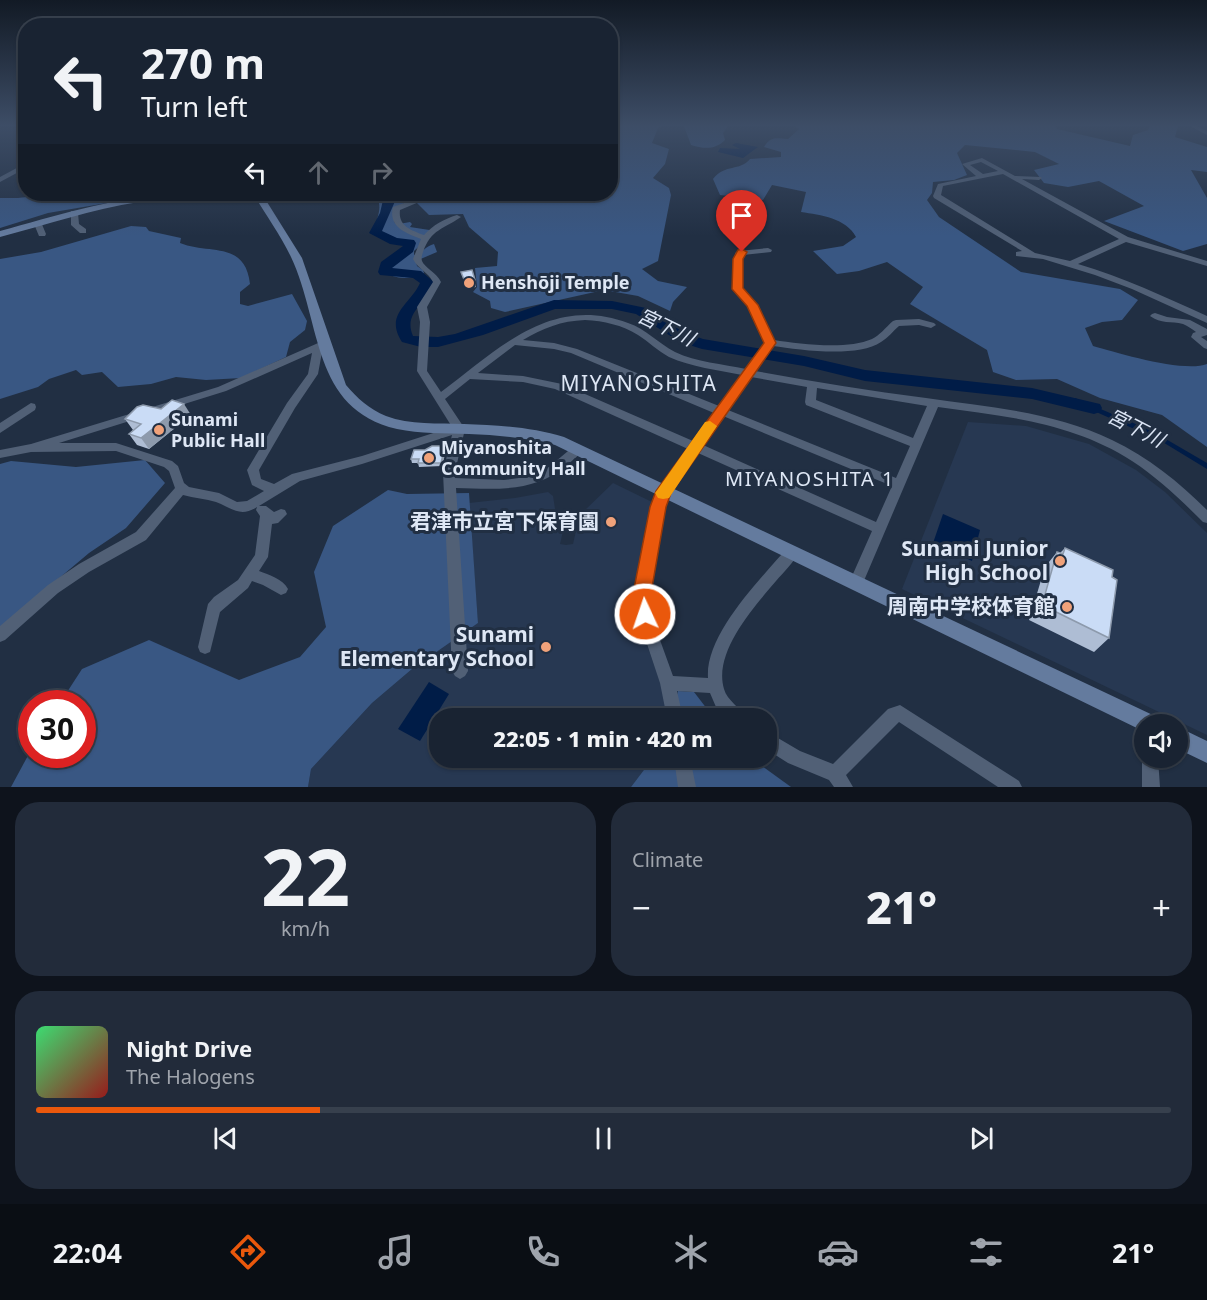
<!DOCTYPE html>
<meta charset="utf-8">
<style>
:root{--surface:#192332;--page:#222b3a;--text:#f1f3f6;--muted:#9fa4ac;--line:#37404d;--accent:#ea580c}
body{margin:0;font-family:"Noto Sans","Noto Sans JP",sans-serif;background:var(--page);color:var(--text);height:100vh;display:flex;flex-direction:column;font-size:22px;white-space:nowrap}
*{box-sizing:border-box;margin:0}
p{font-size:20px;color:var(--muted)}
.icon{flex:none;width:33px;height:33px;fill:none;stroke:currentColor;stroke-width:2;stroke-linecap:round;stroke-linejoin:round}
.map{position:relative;height:787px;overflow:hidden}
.details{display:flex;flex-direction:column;gap:15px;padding:15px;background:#0e131c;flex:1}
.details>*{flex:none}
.banner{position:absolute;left:18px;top:18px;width:600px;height:183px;border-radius:24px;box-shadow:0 2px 4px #0004,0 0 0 2px var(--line);background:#192332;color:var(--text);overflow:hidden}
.buttons{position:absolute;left:1134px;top:714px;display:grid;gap:12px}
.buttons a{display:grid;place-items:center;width:54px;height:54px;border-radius:50%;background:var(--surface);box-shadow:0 2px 4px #0004,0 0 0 2px var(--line);font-size:30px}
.speed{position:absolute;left:18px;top:690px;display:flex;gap:12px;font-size:30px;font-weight:700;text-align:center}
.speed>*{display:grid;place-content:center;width:78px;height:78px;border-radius:50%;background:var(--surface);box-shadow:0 2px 4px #0004,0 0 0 2px var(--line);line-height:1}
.speed .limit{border:9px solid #d22;background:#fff;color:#111}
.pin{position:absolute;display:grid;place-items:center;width:51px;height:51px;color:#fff;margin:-62px -26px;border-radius:50% 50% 50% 0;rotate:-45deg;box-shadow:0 0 6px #0007}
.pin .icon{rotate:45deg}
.me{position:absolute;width:66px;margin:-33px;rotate:357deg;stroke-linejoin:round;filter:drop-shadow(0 0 4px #0008)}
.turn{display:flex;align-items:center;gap:21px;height:126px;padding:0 24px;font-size:27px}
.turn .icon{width:78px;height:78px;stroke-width:2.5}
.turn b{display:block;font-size:42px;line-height:51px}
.lanes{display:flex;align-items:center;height:57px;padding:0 24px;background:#0003;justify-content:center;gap:30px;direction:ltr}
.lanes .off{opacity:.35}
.big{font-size:45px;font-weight:800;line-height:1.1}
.details .card{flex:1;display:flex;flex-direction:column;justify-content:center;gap:9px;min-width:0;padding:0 21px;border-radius:24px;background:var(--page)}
.details .dial{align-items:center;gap:0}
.dial b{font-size:78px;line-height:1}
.song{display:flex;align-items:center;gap:18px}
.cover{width:72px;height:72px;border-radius:9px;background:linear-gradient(135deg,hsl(140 70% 55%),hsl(0 70% 35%))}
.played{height:6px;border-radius:3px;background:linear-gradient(90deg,var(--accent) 25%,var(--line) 25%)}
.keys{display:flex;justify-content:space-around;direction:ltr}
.heat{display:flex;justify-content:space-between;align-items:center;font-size:33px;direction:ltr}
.details .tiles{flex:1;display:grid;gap:15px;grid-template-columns:1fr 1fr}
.card:last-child{grid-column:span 2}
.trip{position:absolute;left:429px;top:708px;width:348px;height:60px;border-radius:24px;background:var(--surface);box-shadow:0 2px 4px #0004,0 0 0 2px var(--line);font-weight:800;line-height:60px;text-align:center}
.tab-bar{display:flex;height:96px;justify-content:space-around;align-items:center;background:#0a0e14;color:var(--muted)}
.tab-bar .icon{width:42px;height:42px}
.tab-bar .selected{color:var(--accent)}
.tab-bar b{font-size:27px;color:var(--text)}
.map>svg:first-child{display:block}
.built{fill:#273852}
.green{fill:#395783}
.water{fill:#001c47}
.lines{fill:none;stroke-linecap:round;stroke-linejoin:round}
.river{fill:#001c47;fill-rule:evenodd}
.street{fill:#516076;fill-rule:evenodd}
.secondary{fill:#647b9e;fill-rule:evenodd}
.wall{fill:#aebdd4}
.shaded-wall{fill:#8d9aac}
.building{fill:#cadcf6;stroke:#8d9aac;stroke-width:1.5}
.route{fill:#ea580c;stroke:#983908;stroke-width:1.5}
.slow{fill:#f59e0b}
.poi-dot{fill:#f0a27a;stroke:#212f43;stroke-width:2}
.labels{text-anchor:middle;stroke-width:6;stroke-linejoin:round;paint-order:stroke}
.poi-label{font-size:18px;font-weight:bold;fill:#dee7f5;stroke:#212f43;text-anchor:start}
.water-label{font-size:20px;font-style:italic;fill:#dbe5f5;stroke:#212f43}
.neighbourhood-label{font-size:20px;letter-spacing:1.5px;fill:#dee7f5;stroke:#212f43}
.quarter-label{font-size:21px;letter-spacing:1.5px;fill:#dee7f5;stroke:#212f43}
.near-poi-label{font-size:21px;font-weight:bold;fill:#dee7f5;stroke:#212f43;text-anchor:end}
</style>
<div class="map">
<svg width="1207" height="787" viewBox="0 0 1207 787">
<rect width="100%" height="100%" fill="#212f43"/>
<g class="built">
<path d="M968 422 1026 426 1089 444 1136 470 1165 492 1207 533V735L902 589Z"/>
<path d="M613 483 652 502 634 589 640 625 660 681 669 718H440V758H653L631 787H308L311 769 372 703 412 669 478 623 469 503 515 498 548 492 553 496 556 515 564 527 560 544 566 545 573 544 576 531 572 513 583 512Z"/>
</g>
<g class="green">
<path d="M611 126H662L658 128 652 143 669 149 665 164 653 178 669 188 671 195 658 261 642 269 658 281 687 287 673 302 670 311 638 296 604 290 505 312 491 308 490 301 473 292 477 287 475 268 497 266 498 252 469 227 463 214 429 215 417 203H404L394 216V222L399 224 410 222 412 224 410 227 436 231 414 251V255C422 253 426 246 434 244L437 252 416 261 417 266 423 270 424 273C413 280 392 280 383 270L387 262 406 247 376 234C373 221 384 211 377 198L387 194H610Z"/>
<path d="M684 126H728L723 133 725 140C715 150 704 149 691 145Z"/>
<path d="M795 126H1056L1057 129 1130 146 1133 135 1148 130 1150 126H1178L1175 137 1207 147V172L1191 170 1207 198V244L1183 251 1104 221 1144 206 1099 181 1068 187 1044 183 1034 170 1059 164 1035 152 965 145 957 153 967 175 954 180 933 182 932 193 927 200 939 217 1021 272 1120 289 1138 300 1122 320 1102 322 1085 328 1093 346C1118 353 1184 373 1207 364V447L1162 415 1100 398 1057 379 1016 380 993 372 987 350 910 304 923 287 887 262 859 271 837 274 813 251 843 246 856 237C846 218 821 215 801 212L806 192 772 185 763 200 720 195 713 179C726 163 739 172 750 159L781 157V152L764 147C770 136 777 138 788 139L799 129Z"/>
<path d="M53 194H160L48 213 0 228V198H18Z"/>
<path d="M131 226 146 227 149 231 181 238 180 243C209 255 245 240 250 284L240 292V304L248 306 292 294 307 321 305 330 290 342 286 357 241 378 206 380 176 377 151 384 118 387 102 372 82 375 76 370 49 379 38 387 0 399V259L41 252Z"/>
<path d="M145 460 165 483 126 528 89 553 0 628V464L11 461 76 467Z"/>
<path d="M388 490 407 494 469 493 478 623 412 669 372 703 311 769 308 787H11L31 750 32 754H82V704L60 703 82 669 149 640 239 680 300 657 326 627 314 572 333 526Z"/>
<path d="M678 691 694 692 714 718H672Z"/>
<path d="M653 758H751L791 787H631Z"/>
</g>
<g class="water">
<path d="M736 143 758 147 743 158 718 152 720 148 740 149 732 145Z"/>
<path d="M1075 398 1152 431 1207 463V469L1161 441 1074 402Z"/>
<path d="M943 514 980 530 972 561 933 543Z"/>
<path d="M429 682 449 694 420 741 398 729Z"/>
</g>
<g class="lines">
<path class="river" d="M392 194H429L423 197 396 199 382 231 397 238 414 240 416 243 413 252 392 268 421 271 434 282C430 303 402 311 413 336L438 337 455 334 554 300 612 301 646 308 684 332 703 339 804 356 865 370 1032 388 1100 404 1102 408 1100 412 1094 414 1032 399 865 381 804 366 702 349 680 342 636 314 612 309H555L483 335 438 347H421L402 342C384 314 410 305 420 283L413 278 380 275 378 272 381 262 403 246 390 244 369 233 380 213 383 200Z"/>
<g class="street">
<path d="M1190 126H1197L1207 131V135Z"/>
<path d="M982 158 1015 176 1041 177 1042 178 1039 180 1022 179 1128 237 1207 261V266L1126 242 1078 264C1123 277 1165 297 1207 316V323L1132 289 1095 275 1043 259 1016 256V252L1022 251 934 198 933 196 938 184 976 176 962 164ZM981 162 998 171 983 174 970 165ZM1003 174 1119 239 1070 261 1035 253 941 195 943 186Z"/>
<path d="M26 163V168L0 182V177Z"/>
<path d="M429 194H438L400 210C398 226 411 230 424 235 433 225 444 219 457 215L461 217C444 229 431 229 423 252 422 255 421 258 422 261 424 267 437 273 441 282L427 307 430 322 427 371 441 392C497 350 551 294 628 323 646 329 658 343 675 352 696 362 723 364 746 369L765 343 748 306 734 289 735 253 739 251 768 248 772 250 771 252 743 255 742 289 756 305 774 340C800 344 847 350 872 339 879 336 886 327 893 321L896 320 919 319 934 323 936 325 931 328 919 325 899 326C893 331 888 338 881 342 858 358 800 350 773 346L755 371C812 381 869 391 926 398 989 407 1054 412 1112 440 1148 457 1179 482 1207 510V523L1203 522C1181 500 1158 478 1132 461 1074 423 1005 416 938 407L863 583 861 587 856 589 851 587 849 583 872 531 698 453 669 493 664 507 648 599 656 629 673 676 708 678C705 634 761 579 787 548L792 546 797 548 799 552C793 563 784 572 776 581 754 607 713 652 724 689 727 701 741 707 745 718H726L716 707 710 693 677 691 683 718H667L660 683 642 629 634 599 652 507 660 488 688 449 555 389 523 382 470 379 445 399 465 429 455 472V478L504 480 526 477 549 467 574 446H582L584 449C579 455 573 460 567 465 534 493 497 489 456 488L468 671 465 676 460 679 455 676 452 671 443 472 452 435 362 464 300 481 259 506H266L274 512 281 509 285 510 287 514 278 523 272 524 268 557 259 571C269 575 283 579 288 589L286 593 281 595 263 585 252 581 248 588 220 612 210 652 205 654 200 652 198 647 208 604 214 597 238 580 255 555 260 516 256 510 257 507C240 518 232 508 216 502 206 499 194 498 183 495L146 540 89 572 58 593 5 640 0 642V626L48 585 79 564 136 532 175 488 169 471 164 467 116 451 31 452 0 458V450L31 444 218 387 325 340 330 343 320 349 322 352 318 374 295 408 259 470 261 479 274 484 292 474 362 456 452 427 417 371 420 322 417 307 433 282C428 272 418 269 413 259L421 239C406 233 388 227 393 207ZM585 320C604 321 622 325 638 335 649 342 658 351 669 357 691 367 718 370 742 375L719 406 577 349 554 343 523 340C543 328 561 321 585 320ZM515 345 554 349 571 353 714 413 693 441 562 384 523 376 478 373ZM312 353 308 374 287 403 247 470 252 485 264 491 247 501 237 502 219 493 189 487 184 483 178 466 172 461 116 443H59L226 391ZM751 377 807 387 805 402 806 405 910 446 896 478 728 410ZM817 388 927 406 913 438 816 400ZM723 416 892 486 876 522 703 445Z"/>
<path d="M71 211 78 213 79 224 86 229V233H80L71 225Z"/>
<path d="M35 222H41L46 234 45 236H39L34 224Z"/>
<path d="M1155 313 1167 317 1190 320 1207 329V335L1201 337 1207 341V349L1204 348 1191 337 1193 333 1196 332C1192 329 1188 326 1183 324 1171 321 1161 324 1150 316L1152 314Z"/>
<path d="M31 403 35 404 36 407 35 410 0 433V423Z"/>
<path d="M900 705 1019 781 1022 787H998L899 722 846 775 853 787H834L829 780 788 763 766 749V731L800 751 833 764 888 709Z"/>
<path d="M1144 752V758H1158L1160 787H1142V758Z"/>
<path d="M674 758H690L696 787H678Z"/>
</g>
<g class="secondary">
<path d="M167 194 210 195 262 194 302 258 346 385C357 398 369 409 386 416 410 425 438 423 464 424 497 425 532 427 564 437L1157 717 1160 724H1144V732L1143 731 555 445C527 438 498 435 469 434 445 433 420 434 397 429 311 409 322 323 291 257 281 236 266 215 254 195 229 207 170 197 139 202 92 209 46 225 0 237V231C55 216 109 199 167 194Z"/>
<path d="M1178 727 1207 741V763L1178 749Z"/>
</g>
</g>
<g class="wall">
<path d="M191 415 149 449 137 445 129 434 133 430 125 419Z"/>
<path d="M445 446 446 450 442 466 419 467 418 463H412L411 459 425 450Z"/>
<path d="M1065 548 1112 577 1109 638 1094 652 1029 620 1045 567 1057 552 1060 553Z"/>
</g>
<g class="shaded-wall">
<path d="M475 280 476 287 466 289 465 282Z"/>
<path d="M184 404 191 415 149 449 141 438Z"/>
<path d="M445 446 446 450 442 466 441 463Z"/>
</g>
<g class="building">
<path d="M472 270 475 280 465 282 461 272Z"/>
<path d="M172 400 184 404 141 438 129 434 141 424 125 419 137 407 143 405 161 409Z"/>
<path d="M432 446H445L441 463H418L419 459H411L414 450H425Z"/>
<path d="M1065 548 1113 570 1112 577 1117 580 1109 638 1042 605 1057 552 1063 554Z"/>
</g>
<linearGradient id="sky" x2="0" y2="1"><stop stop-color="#121a25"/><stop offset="0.53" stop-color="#3d4d66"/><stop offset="1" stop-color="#3d4d66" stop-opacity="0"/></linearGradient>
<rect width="1207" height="236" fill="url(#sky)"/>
<path class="route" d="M742 249 747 252 743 259V288L758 305 776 343 671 493 666 507 650 599 654 614 652 620 645 623 638 620 632 599 650 507 656 491 764 343 747 306 732 289 733 259 738 250Z"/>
<path class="slow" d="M710 421 717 426 669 498 663 499 658 498 655 493 658 489 705 422Z"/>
<g class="poi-dot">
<circle cx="469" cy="283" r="6"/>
<circle cx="159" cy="430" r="6"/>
<circle cx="429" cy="458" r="6"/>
<circle cx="611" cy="522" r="6"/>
<circle cx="1060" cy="561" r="6"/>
<circle cx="1067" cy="607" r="6"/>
<circle cx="546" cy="647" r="6"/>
</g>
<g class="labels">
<g class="poi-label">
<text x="481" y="289">Henshōji Temple</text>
<text x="171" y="426">Sunami<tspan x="171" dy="21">Public Hall</tspan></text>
<text x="441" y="454">Miyanoshita<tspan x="441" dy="21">Community Hall</tspan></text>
</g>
<g class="water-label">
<text transform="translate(666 327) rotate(26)" y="7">宮下川</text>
<text transform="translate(1136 428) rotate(27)" y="7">宮下川</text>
</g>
<g class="neighbourhood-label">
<text x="810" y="486">MIYANOSHITA 1</text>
</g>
<g class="quarter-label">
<text x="639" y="391">MIYANOSHITA</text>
</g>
<g class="near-poi-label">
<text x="599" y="529">君津市立宮下保育園</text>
<text x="1048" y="556">Sunami Junior<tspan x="1048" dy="24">High School</tspan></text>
<text x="1055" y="614">周南中学校体育館</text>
<text x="534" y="642">Sunami<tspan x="534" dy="24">Elementary School</tspan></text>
</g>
</g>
</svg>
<div class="buttons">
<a><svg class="icon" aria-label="sound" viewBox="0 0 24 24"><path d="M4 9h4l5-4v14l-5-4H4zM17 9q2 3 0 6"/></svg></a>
</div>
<div class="speed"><div class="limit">30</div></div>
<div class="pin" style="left:742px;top:252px;background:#d93025"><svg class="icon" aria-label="arrive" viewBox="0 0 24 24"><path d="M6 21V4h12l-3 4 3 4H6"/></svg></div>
<svg class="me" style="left:645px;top:614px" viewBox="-20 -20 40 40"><circle r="17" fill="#ea580c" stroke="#fff" stroke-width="3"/><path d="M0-11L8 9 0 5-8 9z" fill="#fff"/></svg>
<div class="trip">22:05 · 1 min · 420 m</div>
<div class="banner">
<div class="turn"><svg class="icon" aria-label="left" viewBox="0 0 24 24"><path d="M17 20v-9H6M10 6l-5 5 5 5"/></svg><div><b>270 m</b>Turn left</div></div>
<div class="lanes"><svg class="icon" aria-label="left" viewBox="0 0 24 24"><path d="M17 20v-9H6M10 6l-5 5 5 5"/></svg><svg class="icon off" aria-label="ahead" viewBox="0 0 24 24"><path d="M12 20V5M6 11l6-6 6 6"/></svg><svg class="icon off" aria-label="right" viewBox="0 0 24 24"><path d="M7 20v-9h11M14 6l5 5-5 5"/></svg></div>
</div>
</div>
<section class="details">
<div class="tiles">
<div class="card dial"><b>22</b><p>km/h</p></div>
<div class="card"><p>Climate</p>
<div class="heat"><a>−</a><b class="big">21°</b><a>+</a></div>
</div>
<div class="card">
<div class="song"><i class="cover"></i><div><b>Night Drive</b><p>The Halogens</p></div></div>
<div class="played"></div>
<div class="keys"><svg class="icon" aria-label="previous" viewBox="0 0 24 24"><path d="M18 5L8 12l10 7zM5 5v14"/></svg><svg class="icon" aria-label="pause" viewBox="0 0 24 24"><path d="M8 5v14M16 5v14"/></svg><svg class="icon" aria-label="next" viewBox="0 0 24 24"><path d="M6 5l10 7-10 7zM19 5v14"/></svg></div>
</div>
</div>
</section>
<nav class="tab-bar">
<b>22:04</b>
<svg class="icon selected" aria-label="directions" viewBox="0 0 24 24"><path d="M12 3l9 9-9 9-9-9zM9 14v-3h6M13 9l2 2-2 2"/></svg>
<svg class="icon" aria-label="music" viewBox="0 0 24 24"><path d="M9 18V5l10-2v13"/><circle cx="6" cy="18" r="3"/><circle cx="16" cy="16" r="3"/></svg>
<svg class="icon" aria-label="phone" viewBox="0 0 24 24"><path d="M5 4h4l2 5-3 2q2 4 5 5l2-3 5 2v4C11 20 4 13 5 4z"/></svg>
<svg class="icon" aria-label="climate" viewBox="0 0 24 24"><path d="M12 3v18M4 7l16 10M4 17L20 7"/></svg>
<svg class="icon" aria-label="car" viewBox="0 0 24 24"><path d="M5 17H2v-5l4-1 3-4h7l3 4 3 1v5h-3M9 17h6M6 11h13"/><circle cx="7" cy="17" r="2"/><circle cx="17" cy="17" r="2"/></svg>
<svg class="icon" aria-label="filters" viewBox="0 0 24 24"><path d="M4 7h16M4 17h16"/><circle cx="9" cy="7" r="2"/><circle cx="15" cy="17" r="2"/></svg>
<b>21°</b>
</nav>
